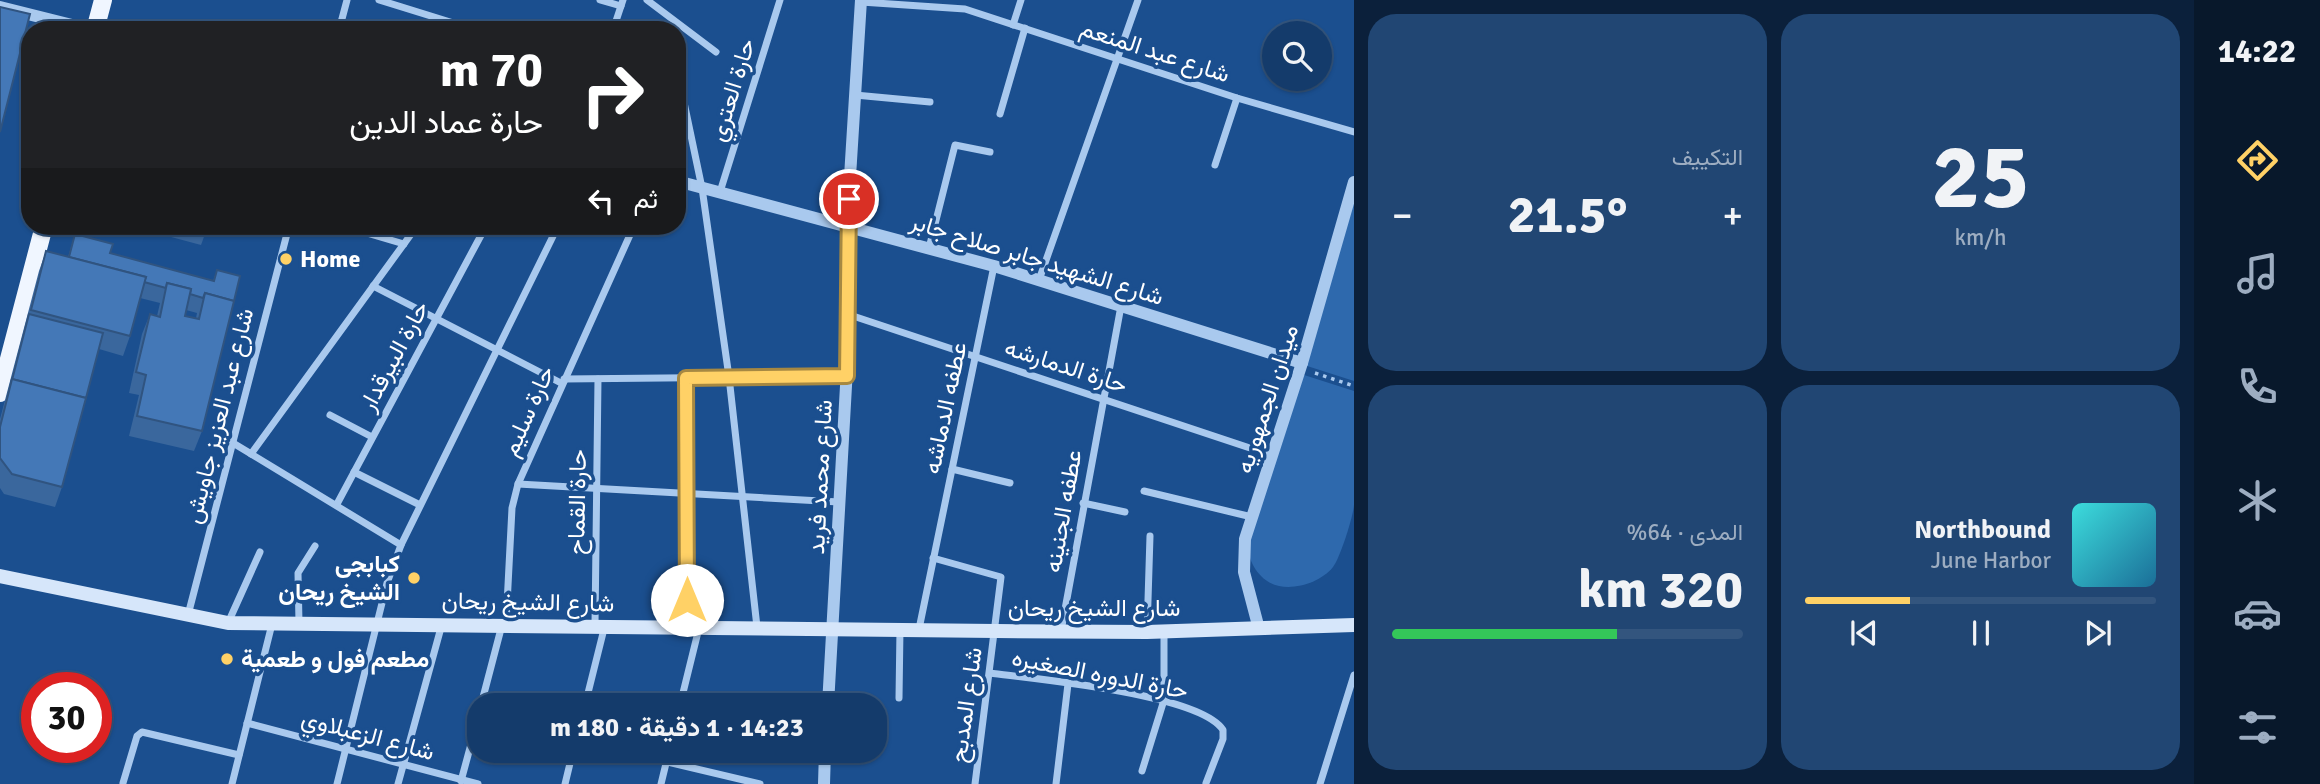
<!DOCTYPE html>
<html lang="ar">
<meta charset="utf-8">
<style>
:root{--surface:#143b6b;--page:#214673;--text:#f1f3f6;--muted:#9dadc1;--line:#33557e;--accent:#ffd166}
body{margin:0;font-family:Signika,Vazirmatn,sans-serif;background:var(--page);color:var(--text);direction:rtl;height:100vh;display:flex;flex-direction:column;font-size:26px;white-space:nowrap}
*{box-sizing:border-box;margin:0}
p{font-size:23px;color:var(--muted)}
.icon{flex:none;width:38px;height:38px;fill:none;stroke:currentColor;stroke-width:2;stroke-linecap:round;stroke-linejoin:round}
.map{position:relative;flex:1;overflow:hidden;direction:ltr}
.side{display:flex;flex-direction:column;gap:14px;padding:14px;background:#0b203b;width:840px}
.side>*{flex:none}
.banner{position:absolute;left:21px;top:21px;width:665px;height:214px;border-radius:28px;box-shadow:0 2px 5px #0004,0 0 0 2px var(--line);direction:rtl;background:#202124;color:#fff;overflow:hidden}
.controls{position:absolute;left:1262px;top:21px;display:grid;gap:14px}
.controls a{display:grid;place-items:center;width:70px;height:70px;border-radius:50%;background:var(--surface);box-shadow:0 2px 5px #0004,0 0 0 2px var(--line);font-size:35px}
.speed{position:absolute;left:21px;top:672px;display:flex;gap:14px;font-size:35px;font-weight:700;text-align:center}
.speed>*{display:grid;place-content:center;width:91px;height:91px;border-radius:50%;background:var(--surface);box-shadow:0 2px 5px #0004,0 0 0 2px var(--line);line-height:1}
.speed .limit{border:10px solid #d22;background:#fff;color:#111}
.pin{position:absolute;display:grid;place-items:center;width:60px;height:60px;color:#fff;margin:-30px;border:4px solid #fff;border-radius:50%;box-shadow:0 2px 7px #0007}
.me{position:absolute;width:77px;margin:-38px;rotate:0deg;stroke-linejoin:round;filter:drop-shadow(0 0 5px #0008)}
.turn{display:flex;align-items:center;gap:24px;height:147px;padding:0 28px;font-size:32px}
.turn .icon{width:91px;height:91px;stroke-width:2.5}
.turn b{display:block;font-size:49px;line-height:60px}
.then{display:flex;align-items:center;height:66px;padding:0 28px;background:#0003;gap:14px;font-size:26px}
.big{font-size:52px;font-weight:700;line-height:1.1}
.side .tile{flex:1;display:flex;flex-direction:column;justify-content:center;gap:10px;min-width:0;padding:0 24px;border-radius:28px;background:var(--page)}
.side .dial{align-items:center;gap:0}
.dial b{font-size:91px;line-height:1}
.song{display:flex;align-items:center;gap:21px}
.cover{width:84px;height:84px;border-radius:10px;background:linear-gradient(135deg,hsl(180 70% 55%),hsl(200 70% 35%))}
.played{height:7px;border-radius:4px;background:linear-gradient(90deg,var(--accent) 30%,var(--line) 30%)}
.keys{display:flex;justify-content:space-around;direction:ltr}
.heat{display:flex;justify-content:space-between;align-items:center;font-size:38px;direction:ltr}
.charge{height:10px;border-radius:5px;background:linear-gradient(90deg,#34c759 64%,var(--line) 0)}
.side .tiles{flex:1;display:grid;gap:14px;grid-template-columns:repeat(2,1fr)}
.trip{position:absolute;left:467px;top:693px;width:420px;height:70px;border-radius:28px;background:var(--surface);box-shadow:0 2px 5px #0004,0 0 0 2px var(--line);font-weight:700;line-height:70px;text-align:center;direction:rtl}
main{display:flex;flex:1;min-height:0}
.tab-bar{display:flex;flex-direction:column;width:126px;justify-content:space-around;align-items:center;background:#08182b;color:var(--muted)}
.tab-bar .icon{width:49px;height:49px}
.tab-bar .current{color:var(--accent)}
.tab-bar b{font-size:32px;color:var(--text)}
.map>svg:first-child{display:block}
.green{fill:#2e69ad}
.lines{fill:none;stroke-linecap:round;stroke-linejoin:round}
.path{stroke:#a9c9ee;stroke-width:3.5;stroke-dasharray:3.5 5;stroke-linecap:butt}
.minor{stroke:#a9c9ee;stroke-width:7}
.tertiary{stroke:#a9c9ee;stroke-width:12}
.secondary{stroke:#d6e6fa;stroke-width:14}
.primary{stroke:#f0f6ff;stroke-width:18}
.wall{fill:#3a679d;fill-rule:evenodd}
.building{fill:#4478b7;stroke:#305480;stroke-width:2}
.route-casing{stroke:#a68842;stroke-width:18}
.route{stroke:#ffd166;stroke-width:12}
.poi-dot{fill:#ffd166;stroke:#1b4f8f;stroke-width:2.5}
.labels{text-anchor:middle;stroke-width:7;stroke-linejoin:round;paint-order:stroke}
.street-label{font-size:24px;fill:#fff;stroke:#1b4f8f}
.poi-label{font-size:24px;font-weight:bold;fill:#fff;stroke:#1b4f8f;text-anchor:start}
</style>
<main>
<nav class="tab-bar">
<b>14:22</b>
<svg class="icon current" aria-label="directions" viewBox="0 0 24 24"><path d="M12 3l9 9-9 9-9-9zM9 14v-3h6M13 9l2 2-2 2"/></svg>
<svg class="icon" aria-label="music" viewBox="0 0 24 24"><path d="M9 18V5l10-2v13"/><circle cx="6" cy="18" r="3"/><circle cx="16" cy="16" r="3"/></svg>
<svg class="icon" aria-label="phone" viewBox="0 0 24 24"><path d="M5 4h4l2 5-3 2q2 4 5 5l2-3 5 2v4C11 20 4 13 5 4z"/></svg>
<svg class="icon" aria-label="climate" viewBox="0 0 24 24"><path d="M12 3v18M4 7l16 10M4 17L20 7"/></svg>
<svg class="icon" aria-label="car" viewBox="0 0 24 24"><path d="M5 17H2v-5l4-1 3-4h7l3 4 3 1v5h-3M9 17h6M6 11h13"/><circle cx="7" cy="17" r="2"/><circle cx="17" cy="17" r="2"/></svg>
<svg class="icon" aria-label="filters" viewBox="0 0 24 24"><path d="M4 7h16M4 17h16"/><circle cx="9" cy="7" r="2"/><circle cx="15" cy="17" r="2"/></svg>
</nav>
<section class="side">
<div class="tiles">
<div class="tile dial"><b>25</b><p>km/h</p></div>
<div class="tile"><p>التكييف</p>
<div class="heat"><a>−</a><b class="big">21.5°</b><a>+</a></div>
</div>
<div class="tile">
<div class="song"><i class="cover"></i><div><b>Northbound</b><p>June Harbor</p></div></div>
<div class="played"></div>
<div class="keys"><svg class="icon" aria-label="previous" viewBox="0 0 24 24"><path d="M18 5L8 12l10 7zM5 5v14"/></svg><svg class="icon" aria-label="pause" viewBox="0 0 24 24"><path d="M8 5v14M16 5v14"/></svg><svg class="icon" aria-label="next" viewBox="0 0 24 24"><path d="M6 5l10 7-10 7zM19 5v14"/></svg></div>
</div>
<div class="tile"><p>المدى · 64%</p><b class="big">320 km</b><div class="charge"></div></div>
</div>
</section>
<div class="map">
<svg width="1354" height="784" viewBox="0 0 1354 784">
<rect width="100%" height="100%" fill="#1b4f8f"/>
<g class="green">
<path d="M1354 196V381L1304 365Z"/>
<path d="M1301 374 1354 391C1354 429 1354 468 1354 505 1353 517 1340 558 1333 567 1322 581 1297 590 1279 586 1258 581 1249 562 1246 542Z"/>
</g>
<g class="lines">
<path class="path" d="M1315 373 1354 386"/>
<g class="minor">
<path d="M379 0 476 30"/>
<path d="M600 0 621 6"/>
<path d="M647 0 716 52"/>
<path d="M861 2 965 9 1237 98 1354 132"/>
<path d="M615 24 633 30"/>
<path d="M1013 25 1021 0"/>
<path d="M339 30 347 0"/>
<path d="M613 30 623 0"/>
<path d="M677 69 702 188 729 377 757 627"/>
<path d="M855 95 930 102"/>
<path d="M1000 114 1025 28"/>
<path d="M1215 165 1237 98"/>
<path d="M720 192 780 0"/>
<path d="M343 226 404 244"/>
<path d="M929 248 955 145 990 152"/>
<path d="M1039 280 1138 0"/>
<path d="M373 286 561 383"/>
<path d="M850 315 1271 455"/>
<path d="M686 378 687 626"/>
<path d="M564 379 847 376"/>
<path d="M330 415 372 437"/>
<path d="M233 443 401 545"/>
<path d="M251 454 417 226"/>
<path d="M952 469 1010 483"/>
<path d="M354 472 420 505"/>
<path d="M518 484 839 502"/>
<path d="M1144 491 1252 517"/>
<path d="M1083 503 1125 512"/>
<path d="M337 504 486 226"/>
<path d="M933 558 1001 577 975 784"/>
<path d="M188 615 289 226"/>
<path d="M228 623 260 552"/>
<path d="M299 623 298 573 315 546"/>
<path d="M506 624 512 508 518 484 634 226"/>
<path d="M595 625 598 379"/>
<path d="M919 629 994 266"/>
<path d="M1061 631 1121 306"/>
<path d="M1147 632 1150 536"/>
<path d="M990 673C1036 679 1200 694 1223 730V739L1206 783"/>
<path d="M899 698 900 629"/>
<path d="M481 705 502 625"/>
<path d="M585 705 605 625"/>
<path d="M680 705 699 628"/>
<path d="M247 723 478 784"/>
<path d="M621 751 760 784"/>
<path d="M1142 771 1164 700V632"/>
<path d="M461 781 480 711"/>
<path d="M123 783 137 736 142 732 239 755"/>
<path d="M232 784 272 624"/>
<path d="M337 784 387 583 401 545 558 226"/>
<path d="M398 784 442 624"/>
<path d="M565 784 573 751"/>
<path d="M661 784 669 751"/>
<path d="M1056 784 1068 684"/>
<path d="M1320 784 1354 675"/>
</g>
<g class="tertiary">
<path d="M0 7 92 30"/>
<path d="M677 181 994 266 1302 363"/>
<path d="M1259 629 1244 572 1245 539 1302 363 1354 182"/>
<path d="M828 705 850 315 847 225 861 0"/>
<path d="M824 784 825 751"/>
</g>
<path class="secondary" d="M0 576 228 623 996 631 1147 632 1354 625"/>
<g class="primary">
<path d="M95 30 103 0"/>
<path d="M0 393 44 226"/>
</g>
</g>
<g class="wall">
<path d="M130 226H208L201 245Z"/>
<path d="M75 234 110 253 213 281 217 270 234 301 202 431 194 451 129 436 139 395 129 393 142 334 150 314 157 316 160 303 140 298 130 336 123 356 99 349 62 487 55 507 4 494 0 488V419L39 271 46 251 68 257ZM186 310 197 313 196 318 185 316Z"/>
</g>
<g class="building">
<path d="M0 7 30 14 0 132Z"/>
<path d="M107 23 139 30H105Z"/>
<path d="M194 226H208L207 229Z"/>
<path d="M75 234 113 244 110 253 214 281 217 270 240 276 234 301 205 293 203 298 190 294 191 289 167 283 166 288 144 282 146 277 69 257Z"/>
<path d="M46 251 146 277 130 336 31 310Z"/>
<path d="M167 283 191 289 185 316 199 319 205 293 234 301 202 431 137 416 146 375 136 372 150 314 160 317Z"/>
<path d="M29 314 103 333 86 398 12 379 11 384Z"/>
<path d="M12 379 86 398 62 487 12 474 0 458V427Z"/>
</g>
<g class="lines">
<g class="route-casing">
<path id="route" d="M687 600 686 378 847 376 849 199"/>
</g>
<use href="#route" class="route"/>
</g>
<g class="poi-dot">
<circle cx="286" cy="259" r="7"/>
<circle cx="414" cy="578" r="7"/>
<circle cx="227" cy="659" r="7"/>
</g>
<g class="labels">
<g class="street-label">
<text transform="translate(1155 51) rotate(18)" y="8">شارع عبد المنعم</text>
<text transform="translate(732 90) rotate(-73)" y="8">حارة العتري</text>
<text transform="translate(1037 259) rotate(17)" y="8">شارع الشهيد جابر صلاح جابر</text>
<text transform="translate(394 356) rotate(-62)" y="8">حارة البيرقدار</text>
<text transform="translate(1066 366) rotate(18)" y="8">حارة الدمارشه</text>
<text transform="translate(1267 399) rotate(-72)" y="8">ميدان الجمهوريه</text>
<text transform="translate(945 408) rotate(-78)" y="8">عطفه الدماشه</text>
<text transform="translate(528 411) rotate(-66)" y="8">حارة سليم</text>
<text transform="translate(219 416) rotate(-76)" y="8">شارع عبد العزيز جاويش</text>
<text transform="translate(820 477) rotate(-87)" y="8">شارع محمد فريد</text>
<text transform="translate(577 502) rotate(-89)" y="8">حارة القماح</text>
<text transform="translate(1063 511) rotate(-80)" y="8">عطفه الجنينه</text>
<text transform="translate(528 602) rotate(1)" y="8">شارع الشيخ ريحان</text>
<text x="1094" y="616">شارع الشيخ ريحان</text>
<text transform="translate(1100 674) rotate(11)" y="8">حارة الدوره الصغيره</text>
<text transform="translate(966 705) rotate(-82)" y="8">شارع المدبح</text>
<text transform="translate(368 735) rotate(15)" y="8">شارع الزعبلاوي</text>
</g>
<g class="poi-label">
<text x="300" y="267">Home</text>
<text x="400" y="572" text-anchor="end">كبابجى<tspan x="400" dy="28">الشيخ ريحان</tspan></text>
<text x="241" y="667">مطعم فول و طعمية</text>
</g>
</g>
</svg>
<div class="controls">
<a><svg class="icon" aria-label="search" viewBox="0 0 24 24"><circle cx="10" cy="10" r="6"/><path d="M15 15l6 6"/></svg></a>
</div>
<div class="speed"><div class="limit">30</div></div>
<div class="pin" style="left:849px;top:199px;background:#d93025"><svg class="icon" aria-label="arrive" viewBox="0 0 24 24"><path d="M6 21V4h12l-3 4 3 4H6"/></svg></div>
<svg class="me" style="left:687px;top:600px" viewBox="-20 -20 40 40"><circle r="19" fill="#fff"/><path d="M0-13L10 11 0 6-10 11z" fill="#ffd166"/></svg>
<div class="trip">14:23 · 1 دقيقة · 180 m</div>
<div class="banner">
<div class="turn"><svg class="icon" aria-label="right" viewBox="0 0 24 24"><path d="M7 20v-9h11M14 6l5 5-5 5"/></svg><div><b>70 m</b>حارة عماد الدين</div></div>
<div class="then">ثم<svg class="icon" aria-label="left" viewBox="0 0 24 24"><path d="M17 20v-9H6M10 6l-5 5 5 5"/></svg></div>
</div>
</div>
</main>
